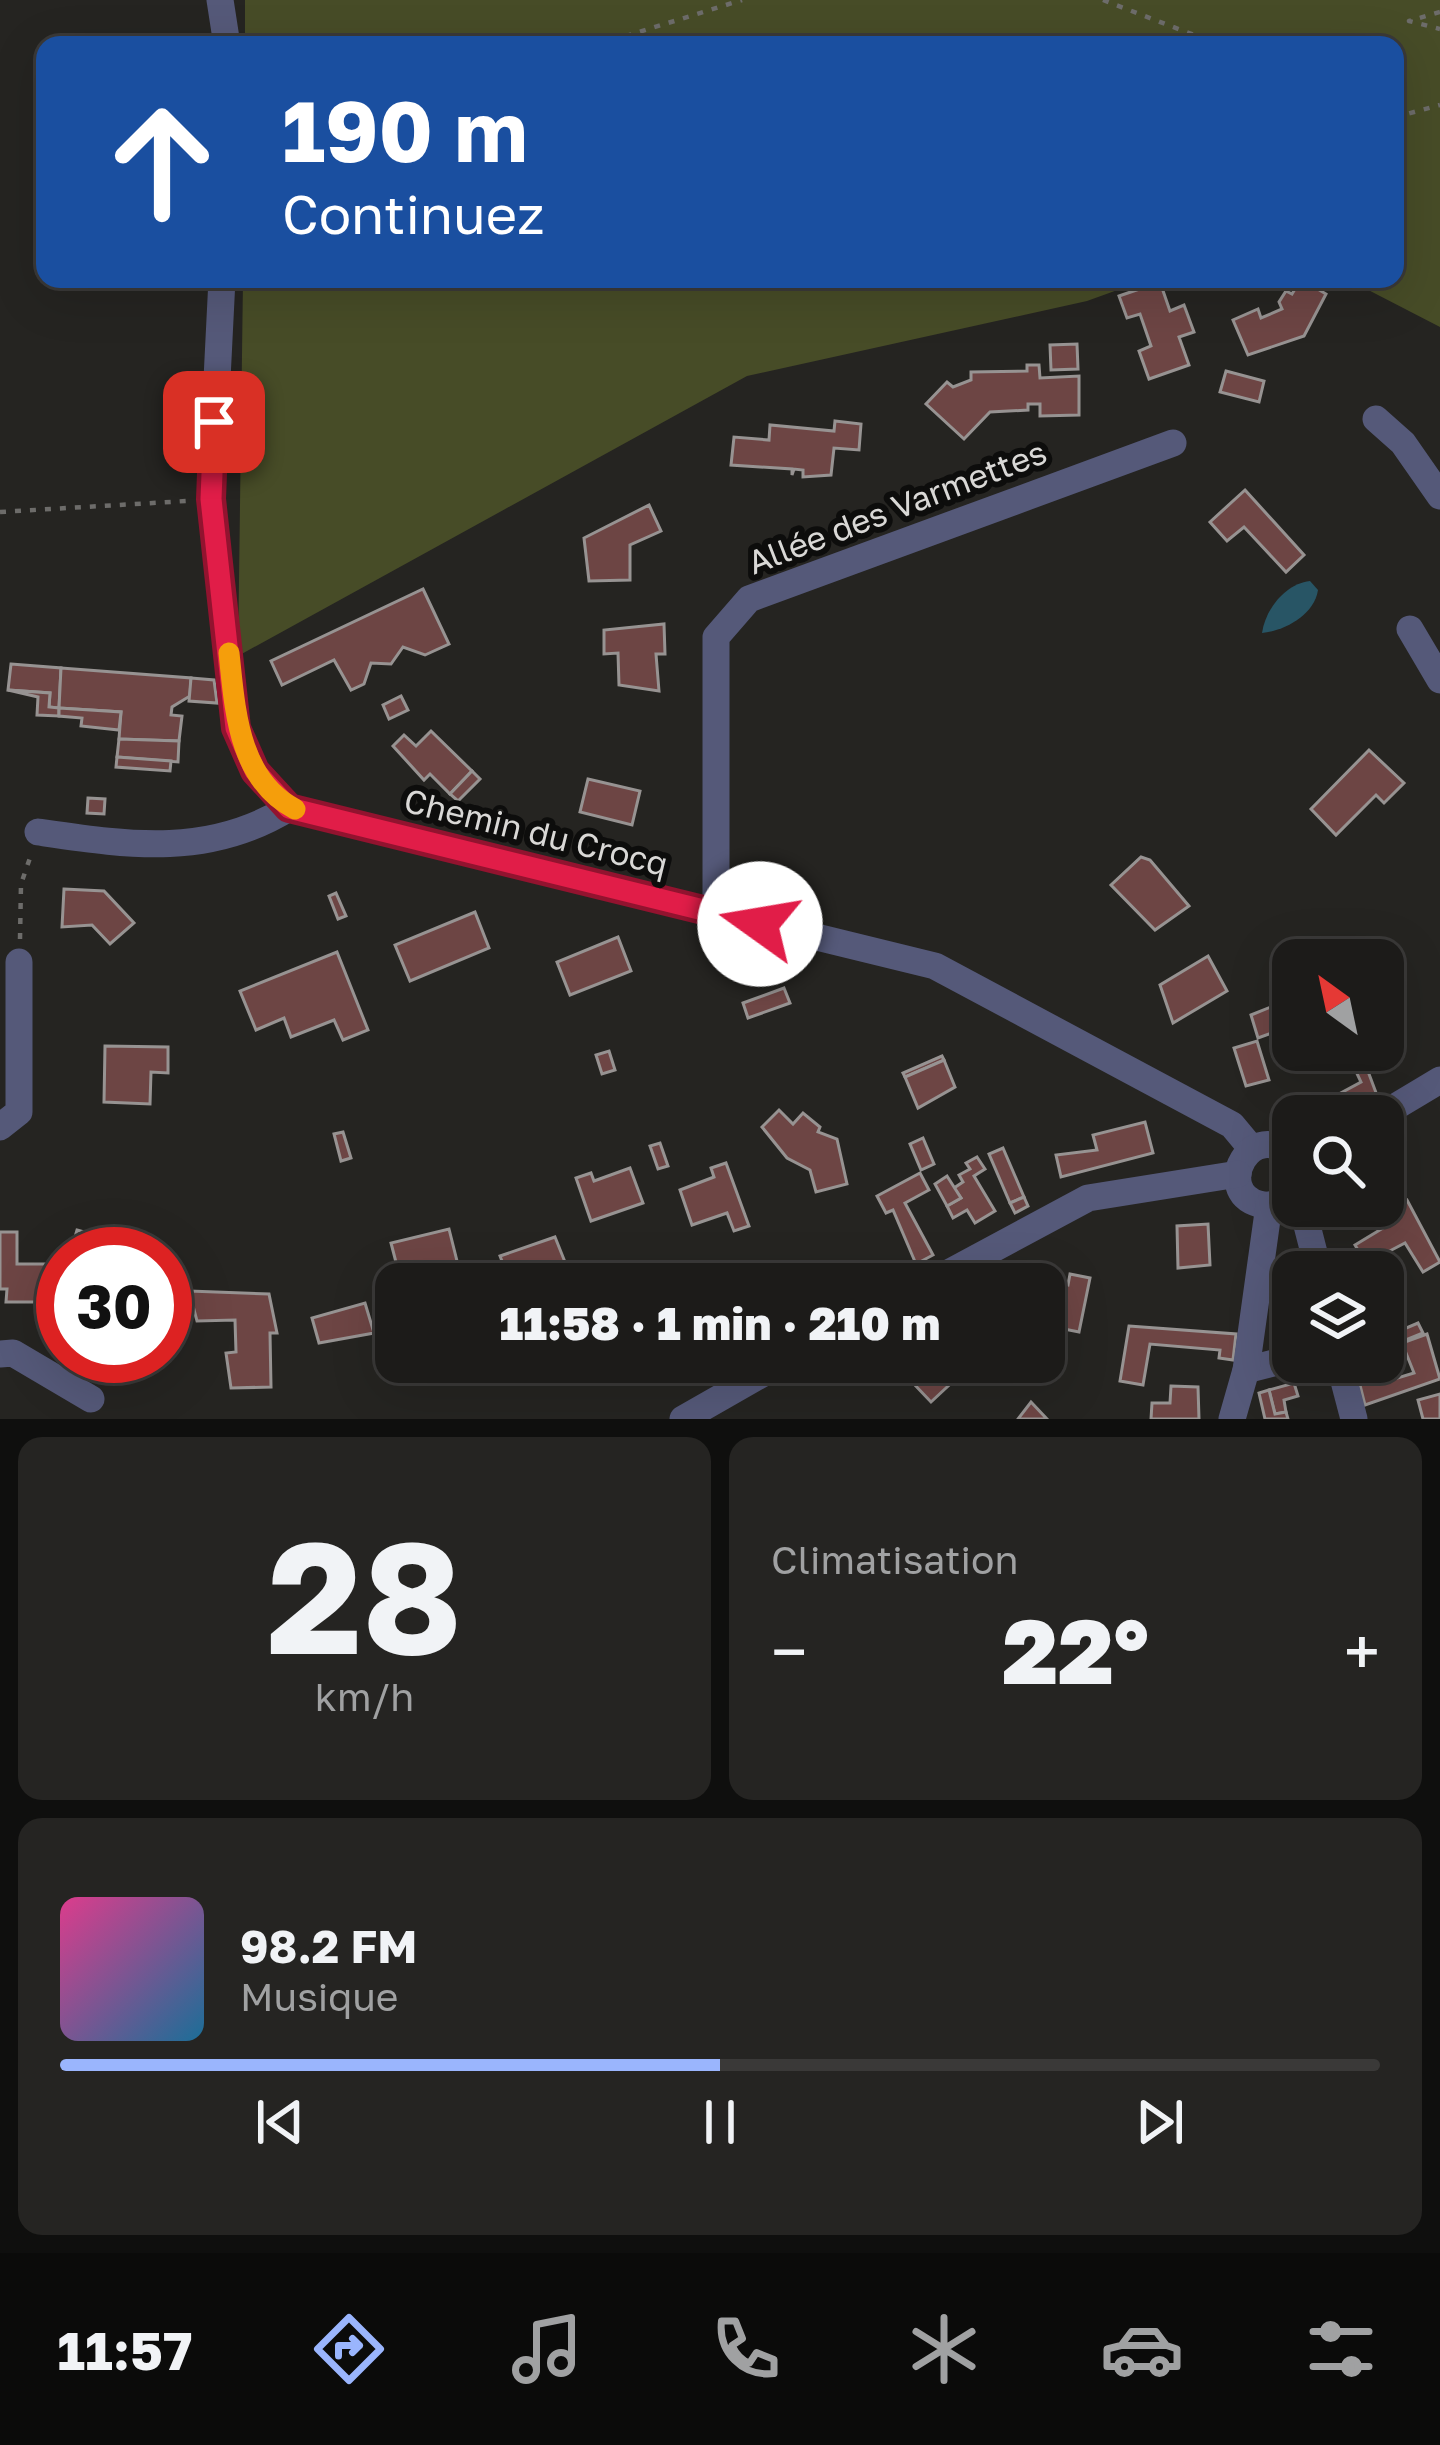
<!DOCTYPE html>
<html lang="fr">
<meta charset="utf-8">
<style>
:root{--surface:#1c1b19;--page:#252422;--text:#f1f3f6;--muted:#a0a1a2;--line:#3a3938;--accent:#9ab5fd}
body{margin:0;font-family:"Golos Text",sans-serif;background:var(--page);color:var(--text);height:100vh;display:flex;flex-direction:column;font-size:45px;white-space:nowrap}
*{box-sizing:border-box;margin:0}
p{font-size:39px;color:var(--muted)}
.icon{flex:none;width:66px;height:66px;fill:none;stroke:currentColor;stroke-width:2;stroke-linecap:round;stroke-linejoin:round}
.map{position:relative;height:1419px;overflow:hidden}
.side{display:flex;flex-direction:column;gap:18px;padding:18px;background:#0f0f0e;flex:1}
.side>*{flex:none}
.top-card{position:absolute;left:36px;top:36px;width:1368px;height:252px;border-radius:24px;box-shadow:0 12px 48px #0002,0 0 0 3px var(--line);background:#1a4fa0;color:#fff;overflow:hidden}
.needle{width:78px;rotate:327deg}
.buttons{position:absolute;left:1272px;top:939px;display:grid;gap:24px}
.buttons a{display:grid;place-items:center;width:132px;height:132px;border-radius:24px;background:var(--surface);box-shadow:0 12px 48px #0002,0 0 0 3px var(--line);font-size:60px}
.speed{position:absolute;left:36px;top:1227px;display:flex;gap:24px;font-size:60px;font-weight:700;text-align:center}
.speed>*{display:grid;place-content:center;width:156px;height:156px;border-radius:50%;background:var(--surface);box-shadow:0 12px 48px #0002,0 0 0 3px var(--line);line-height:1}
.speed .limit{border:18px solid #d22;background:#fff;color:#111}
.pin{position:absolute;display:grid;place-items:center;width:102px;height:102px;color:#fff;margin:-51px;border-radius:24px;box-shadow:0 6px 18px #0006}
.me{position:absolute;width:132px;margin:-66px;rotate:283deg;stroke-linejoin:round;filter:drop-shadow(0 0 9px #0008)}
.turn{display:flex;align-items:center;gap:42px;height:252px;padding:0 48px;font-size:54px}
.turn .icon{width:156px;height:156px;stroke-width:2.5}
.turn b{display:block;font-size:84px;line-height:102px}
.big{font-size:90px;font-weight:800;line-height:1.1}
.side .card{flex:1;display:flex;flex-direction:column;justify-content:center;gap:18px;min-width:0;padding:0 42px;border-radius:24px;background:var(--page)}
.side .dial{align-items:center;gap:0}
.dial b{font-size:156px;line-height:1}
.song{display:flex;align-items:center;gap:36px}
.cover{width:144px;height:144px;border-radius:18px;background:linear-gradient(135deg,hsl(330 70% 55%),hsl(200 70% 35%))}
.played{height:12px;border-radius:6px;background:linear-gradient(90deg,var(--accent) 50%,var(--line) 50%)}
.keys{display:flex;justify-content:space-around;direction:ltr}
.heat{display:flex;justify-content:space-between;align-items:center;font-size:66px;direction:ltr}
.side .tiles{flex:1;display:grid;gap:18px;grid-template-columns:1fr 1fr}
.card:last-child{grid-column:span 2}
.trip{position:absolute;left:375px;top:1263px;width:690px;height:120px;border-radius:24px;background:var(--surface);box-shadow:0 12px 48px #0002,0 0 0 3px var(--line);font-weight:800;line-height:120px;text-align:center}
.tabs{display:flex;height:192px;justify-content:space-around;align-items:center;background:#0b0b0a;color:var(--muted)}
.tabs .icon{width:84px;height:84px}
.tabs .active{color:var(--accent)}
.tabs b{font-size:54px;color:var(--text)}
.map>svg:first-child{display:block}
.forest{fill:#474c27}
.water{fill:#285565}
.building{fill:#6d4544;stroke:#979392;stroke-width:3}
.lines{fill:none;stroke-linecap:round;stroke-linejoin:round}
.path{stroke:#6d6c6a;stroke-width:4.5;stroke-dasharray:6 9;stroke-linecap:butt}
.minor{stroke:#555979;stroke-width:27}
.route-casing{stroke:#92132f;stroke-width:30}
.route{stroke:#e11d48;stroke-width:21}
.slow{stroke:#f59e0b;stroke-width:21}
.labels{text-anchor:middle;stroke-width:12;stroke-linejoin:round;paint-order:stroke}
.street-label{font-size:33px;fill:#d9d8d6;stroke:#0d0d0c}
</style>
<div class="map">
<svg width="1440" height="1419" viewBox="0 0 1440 1419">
<rect width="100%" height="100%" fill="#252421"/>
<g class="forest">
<path d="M245 0H1440V327L1347 279H1395V45H245Z"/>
<path d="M243 279H1148L1087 301 747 376 238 656Z"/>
</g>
<path class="water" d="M1310 581 1318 590C1314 616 1283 631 1262 633 1265 611 1284 584 1310 581Z"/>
<g class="building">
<path d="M1301 279 1326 294 1304 336 1248 355 1233 320 1258 309 1261 318 1282 309 1279 302 1286 291 1292 294Z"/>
<path d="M1160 282 1170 311 1184 305 1194 332 1179 337 1189 365 1149 379 1139 351 1151 346 1140 314 1127 318 1119 296Z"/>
<path d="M1077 344 1078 369 1051 370 1050 345Z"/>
<path d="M1027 365H1039L1040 378 1079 376V415L1040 416V404H1028V410L990 412 964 439 926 404 947 382 953 387 971 380V372L1027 371Z"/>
<path d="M1226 371 1264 381 1259 402 1220 392Z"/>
<path d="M835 421 861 424 859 450 834 448 831 475 803 477V470L794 469 792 475V469L731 465 734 437 769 440 770 425 834 431Z"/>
<path d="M1245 490 1304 555 1286 572 1244 527 1227 541 1210 522Z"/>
<path d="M649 505 661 531 630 545V580L589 581 584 538Z"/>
<path d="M423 589 449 644 425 655 403 647 391 664 371 663 364 684 351 690 334 660 282 685 271 661Z"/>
<path d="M664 624 665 654H656L659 691 619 685 618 653 604 654V630Z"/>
<path d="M11 664 61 668 59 708 49 707 50 693 8 690Z"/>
<path d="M61 668 191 678 190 696 172 707 171 715 182 716 179 741 119 739 121 712 59 708Z"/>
<path d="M191 678 214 680 217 703 189 701Z"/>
<path d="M8 690 50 693 49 707 59 708V716L37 715 38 697Z"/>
<path d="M401 696 408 710 389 719 383 705Z"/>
<path d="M59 708 121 712 119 730 81 726 82 718 59 716Z"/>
<path d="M431 731 472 771 450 794 430 774 424 780 393 746 404 735 416 746Z"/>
<path d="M119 739 179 741 178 762 117 757Z"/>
<path d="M1369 750 1404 783 1384 803 1376 795 1336 835 1311 809Z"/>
<path d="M117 757 171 761 170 771 116 767Z"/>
<path d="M472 771 480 779 458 801 450 794Z"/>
<path d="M588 779 640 791 632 825 580 812Z"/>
<path d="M88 798 105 799 104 814 87 813Z"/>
<path d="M1141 857 1150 860 1189 906 1155 930 1111 885Z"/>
<path d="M64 889 104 891 134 923 110 944 92 925 62 927Z"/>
<path d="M336 893 346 916 338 919 329 896Z"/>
<path d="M475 912 489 948 410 981 395 945Z"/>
<path d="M618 937 631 971 570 995 557 962Z"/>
<path d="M337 952 368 1030 343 1040 334 1020 291 1037 284 1018 256 1030 240 991Z"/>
<path d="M1208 956 1227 991 1173 1023 1160 985Z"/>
<path d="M784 988 790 1003 748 1018 743 1003Z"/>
<path d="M1293 998V1025L1258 1038 1251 1015Z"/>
<path d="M1257 1041 1269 1080 1246 1086 1234 1048Z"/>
<path d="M105 1046 168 1047V1073L151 1072 150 1104 104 1102Z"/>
<path d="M1346 1050H1360L1378 1098 1342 1116H1298L1361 1082Z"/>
<path d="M609 1051 615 1070 602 1074 596 1055Z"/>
<path d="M942 1056 944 1060 905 1077 903 1073Z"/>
<path d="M944 1060 955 1087 918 1108 905 1077Z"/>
<path d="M779 1110 793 1124 803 1113 820 1127 818 1132 837 1139 847 1184 816 1192 810 1170 787 1158 762 1127Z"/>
<path d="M1145 1122 1153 1153 1061 1177 1056 1155 1097 1150 1093 1135Z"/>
<path d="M343 1132 351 1158 341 1161 334 1134Z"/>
<path d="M923 1138 934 1164 921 1170 910 1144Z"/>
<path d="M660 1143 668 1166 658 1169 650 1146Z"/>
<path d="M1003 1148 1024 1197 1010 1203 989 1154Z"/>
<path d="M977 1157 985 1169 974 1176 995 1211 975 1223 967 1210 953 1218 947 1206 961 1198 954 1188 963 1182 959 1175 970 1169 966 1163Z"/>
<path d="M726 1163 749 1226 734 1231 727 1213 692 1225 680 1190 714 1177 711 1168Z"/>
<path d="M630 1168 643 1203 591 1221 576 1178 591 1173 594 1181Z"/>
<path d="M920 1173 929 1190 905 1203 933 1255 916 1264 893 1210 886 1213 877 1196Z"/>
<path d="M947 1176 961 1198 947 1206 935 1184Z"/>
<path d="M1024 1197 1028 1206 1015 1213 1010 1203Z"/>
<path d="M1407 1200 1440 1262 1423 1272 1405 1243 1382 1255 1389 1267 1371 1272 1355 1245 1393 1222 1387 1212Z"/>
<path d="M1208 1224 1210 1265 1178 1268 1177 1226Z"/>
<path d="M449 1229 459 1269 433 1277 428 1262 398 1270 391 1243Z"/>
<path d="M77 1230 153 1251 152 1254H70Z"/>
<path d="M0 1232H17V1264H46V1302H6L7 1289H0Z"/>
<path d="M555 1237 567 1267 511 1284 500 1256Z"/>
<path d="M1070 1274 1090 1278 1079 1332 1044 1325V1284H1017L1018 1278 1068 1285Z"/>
<path d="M189 1291 269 1294 277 1333H270L271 1387 231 1388 226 1353 236 1352 235 1320 197 1321Z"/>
<path d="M365 1303 374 1333 319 1343 312 1318Z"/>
<path d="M1418 1323 1423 1333 1396 1344 1392 1334Z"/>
<path d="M1129 1326 1236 1334 1233 1360 1219 1358 1220 1350 1150 1344 1143 1385 1120 1381Z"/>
<path d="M1427 1334 1440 1379 1365 1405 1357 1373 1375 1366 1381 1383 1414 1373 1402 1343Z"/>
<path d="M893 1362H949L961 1374 931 1402Z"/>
<path d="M1354 1362H1374L1375 1366 1357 1373Z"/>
<path d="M1294 1383 1298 1396 1284 1400 1286 1412 1275 1414 1269 1390Z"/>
<path d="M1171 1386 1198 1387 1199 1419H1151L1152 1403H1170Z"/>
<path d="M1269 1390 1275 1414 1286 1412 1288 1419H1265L1259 1393Z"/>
<path d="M1440 1394V1419H1423L1418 1400Z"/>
<path d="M1031 1402 1047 1419H1018Z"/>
</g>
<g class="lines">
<g class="path">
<path d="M1103 0 1220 45"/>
<path d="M1440 12 1409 21 1440 29"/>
<path d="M597 45 742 0"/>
<path d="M1395 112 1403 115 1440 105"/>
<path d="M0 512 186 501"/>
<path d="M20 939 21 884 31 855"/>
</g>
<g class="minor">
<path d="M220 0 227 45"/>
<path d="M222 279 211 499 237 728 255 771 289 808 935 966 1232 1125 1252 1149"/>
<path d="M1376 419 1403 443 1440 496"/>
<path d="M1410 629 1440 680"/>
<path d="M38 832C128 845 208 858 289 808"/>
<path d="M716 914V637L749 599 1173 443"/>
<path d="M1380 1116 1440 1080"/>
<path d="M0 1127 19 1112V962"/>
<path d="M1293 1158C1252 1114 1212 1191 1259 1204 1273 1208 1283 1202 1293 1192"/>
<path d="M1302 1206 1319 1272"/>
<path d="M928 1284 1088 1198 1238 1174"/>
<path d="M0 1354 13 1353 91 1399"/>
<path d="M1339 1362 1354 1419"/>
<path d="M1246 1370 1293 1358"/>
<path d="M683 1419 783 1362"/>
<path d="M1232 1419 1246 1370 1269 1205"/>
</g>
</g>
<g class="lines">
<g class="route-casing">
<path id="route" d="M214 422 211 499 236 728 255 771 289 808 760 924"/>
</g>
<use href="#route" class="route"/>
<path class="slow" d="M229 653C235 709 238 779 295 809"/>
</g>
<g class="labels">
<g class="street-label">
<text transform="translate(897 507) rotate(-21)" y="12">Allée des Varmettes</text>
<text transform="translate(536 832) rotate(14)" y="12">Chemin du Crocq</text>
</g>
</g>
</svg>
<div class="buttons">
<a><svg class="needle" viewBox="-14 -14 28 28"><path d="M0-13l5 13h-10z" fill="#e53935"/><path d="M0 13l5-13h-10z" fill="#a0a1a2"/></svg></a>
<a><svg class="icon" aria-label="search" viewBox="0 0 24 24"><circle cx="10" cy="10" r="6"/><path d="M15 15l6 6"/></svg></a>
<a><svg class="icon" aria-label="layers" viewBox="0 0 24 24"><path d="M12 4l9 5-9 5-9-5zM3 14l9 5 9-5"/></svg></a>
</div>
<div class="speed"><div class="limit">30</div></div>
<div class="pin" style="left:214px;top:422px;background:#d93025"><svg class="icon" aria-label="arrive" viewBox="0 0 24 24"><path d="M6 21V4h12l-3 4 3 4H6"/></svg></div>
<svg class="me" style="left:760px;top:924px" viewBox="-20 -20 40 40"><circle r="19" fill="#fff"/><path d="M0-13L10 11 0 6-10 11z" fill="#e11d48"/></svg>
<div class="trip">11:58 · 1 min · 210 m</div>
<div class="top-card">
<div class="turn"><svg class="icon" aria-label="ahead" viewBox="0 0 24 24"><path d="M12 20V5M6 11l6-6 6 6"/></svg><div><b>190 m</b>Continuez</div></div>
</div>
</div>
<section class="side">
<div class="tiles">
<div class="card dial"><b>28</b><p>km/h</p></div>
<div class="card"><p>Climatisation</p>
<div class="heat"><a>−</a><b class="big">22°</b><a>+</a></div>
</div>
<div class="card">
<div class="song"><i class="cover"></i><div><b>98.2 FM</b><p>Musique</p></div></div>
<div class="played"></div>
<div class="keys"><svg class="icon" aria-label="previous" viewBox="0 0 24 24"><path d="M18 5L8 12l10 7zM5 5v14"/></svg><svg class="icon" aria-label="pause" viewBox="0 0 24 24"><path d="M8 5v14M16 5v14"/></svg><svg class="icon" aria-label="next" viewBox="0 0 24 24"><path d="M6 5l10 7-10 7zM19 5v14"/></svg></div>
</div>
</div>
</section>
<nav class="tabs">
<b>11:57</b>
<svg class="icon active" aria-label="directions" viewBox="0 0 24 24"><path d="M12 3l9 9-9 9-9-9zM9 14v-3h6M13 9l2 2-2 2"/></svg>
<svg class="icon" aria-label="music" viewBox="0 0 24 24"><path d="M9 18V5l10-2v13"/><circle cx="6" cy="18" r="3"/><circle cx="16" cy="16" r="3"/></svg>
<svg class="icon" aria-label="phone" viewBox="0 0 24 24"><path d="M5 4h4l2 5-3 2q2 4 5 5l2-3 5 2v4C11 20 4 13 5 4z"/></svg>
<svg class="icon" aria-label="climate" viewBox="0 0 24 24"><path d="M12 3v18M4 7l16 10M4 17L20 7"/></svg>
<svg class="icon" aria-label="car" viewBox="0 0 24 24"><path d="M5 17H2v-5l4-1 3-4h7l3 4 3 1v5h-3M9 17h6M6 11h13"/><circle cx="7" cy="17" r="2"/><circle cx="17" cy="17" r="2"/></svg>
<svg class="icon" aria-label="filters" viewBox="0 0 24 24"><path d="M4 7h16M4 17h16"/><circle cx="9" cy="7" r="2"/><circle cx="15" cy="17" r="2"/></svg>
</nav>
